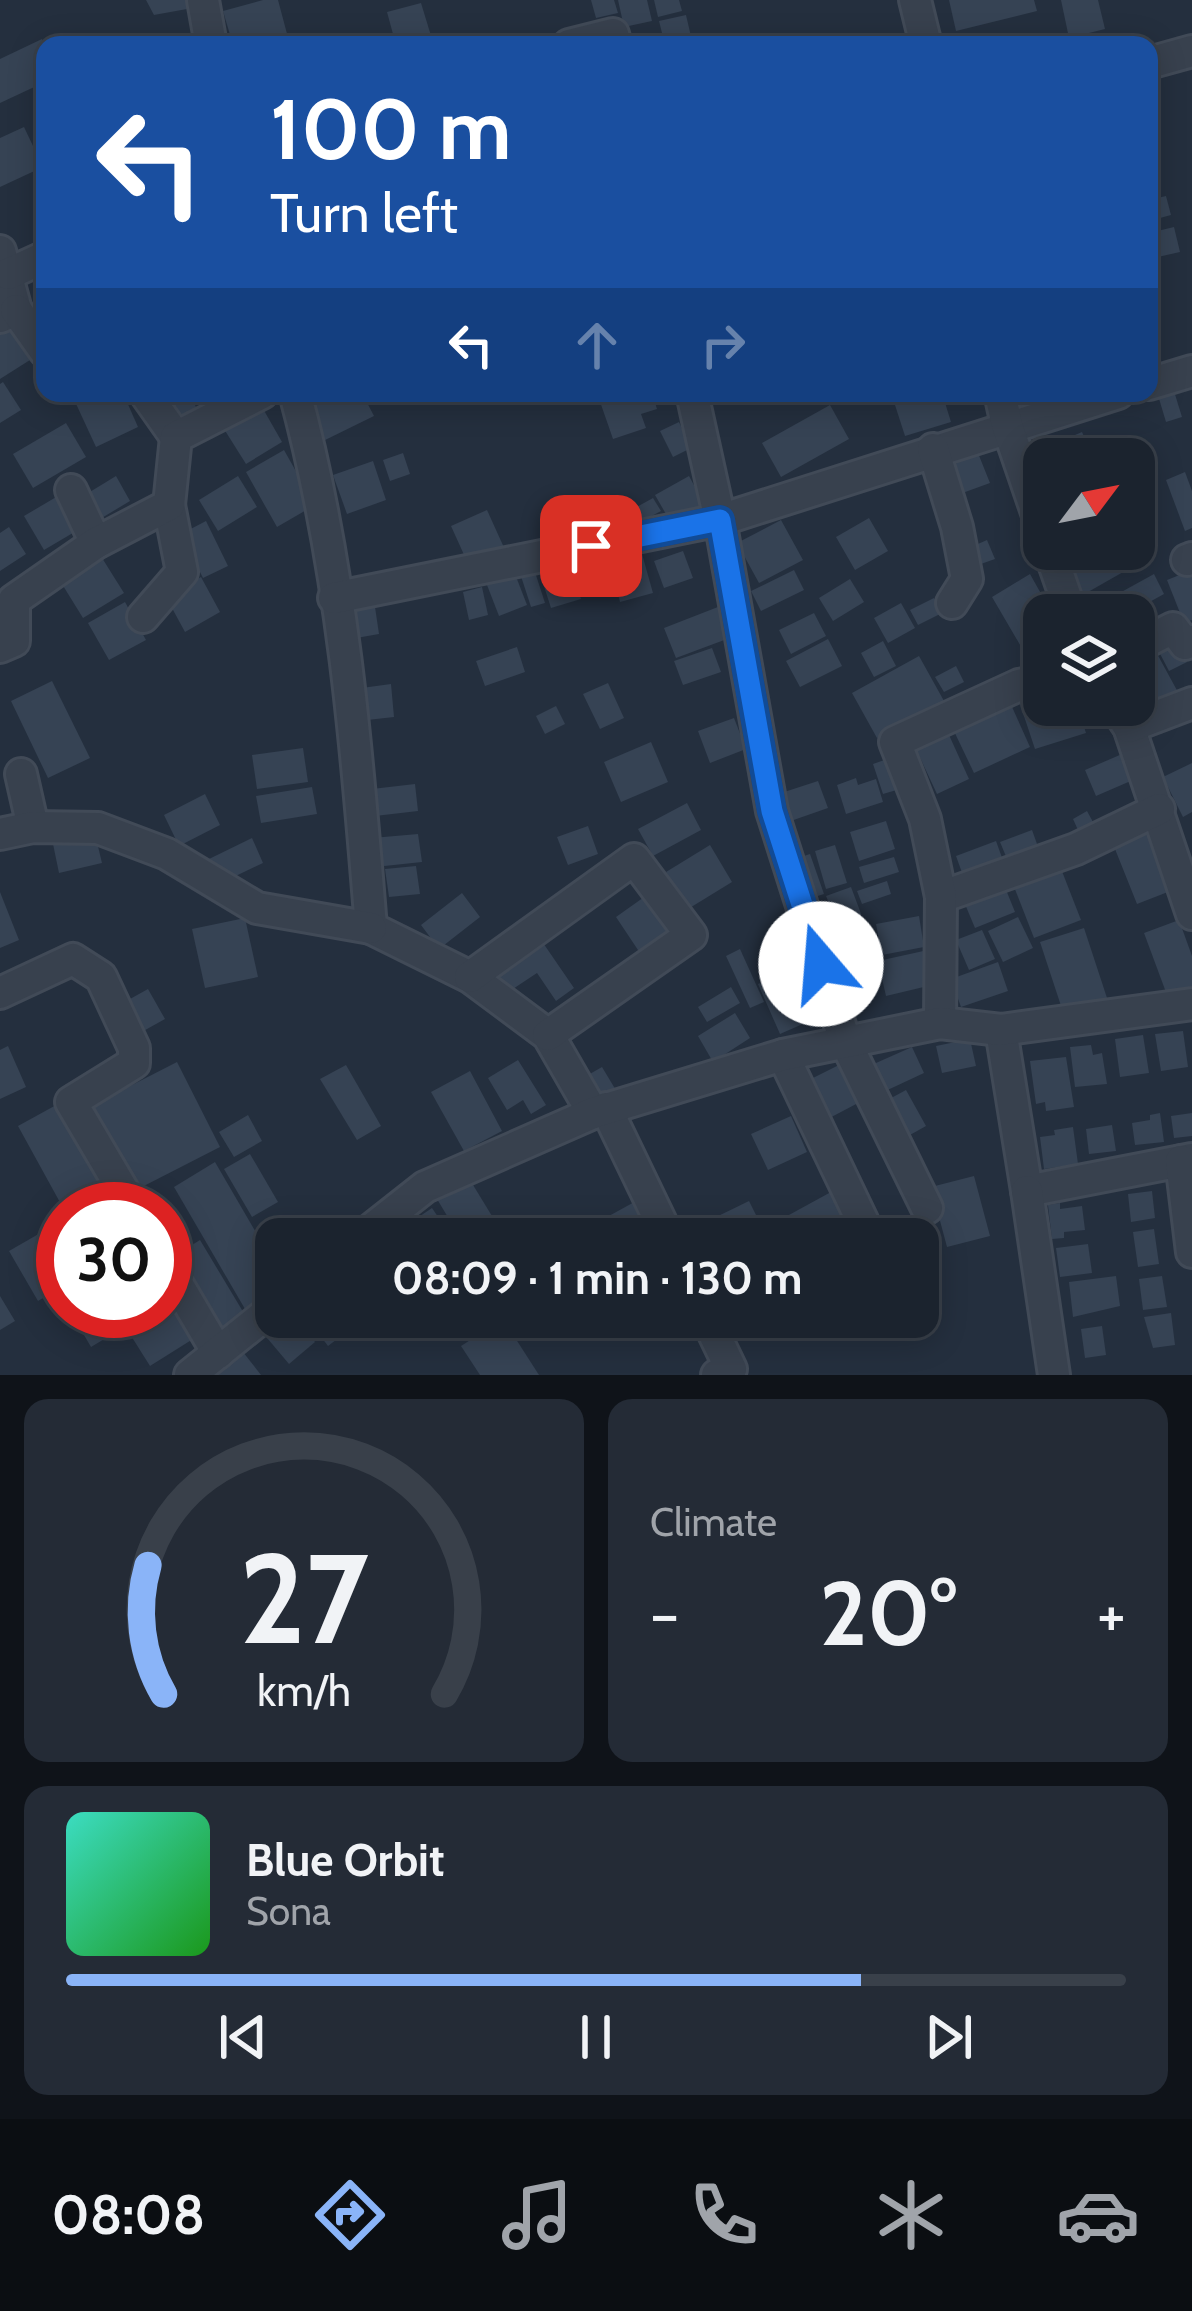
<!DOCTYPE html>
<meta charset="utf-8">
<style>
:root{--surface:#1b232e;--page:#242b36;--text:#f1f3f6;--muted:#a0a4aa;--line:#39404a;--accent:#8ab4f8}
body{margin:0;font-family:Cabin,sans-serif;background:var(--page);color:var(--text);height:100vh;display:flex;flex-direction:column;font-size:45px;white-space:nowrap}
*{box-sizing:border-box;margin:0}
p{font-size:39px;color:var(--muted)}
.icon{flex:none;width:66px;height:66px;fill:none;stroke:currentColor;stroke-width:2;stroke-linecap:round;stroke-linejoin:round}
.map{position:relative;height:1375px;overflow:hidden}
.details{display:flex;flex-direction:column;gap:24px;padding:24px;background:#0f1319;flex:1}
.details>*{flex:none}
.guide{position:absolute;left:36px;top:36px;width:1122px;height:366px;border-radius:24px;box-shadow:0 6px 30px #0003,0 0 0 3px var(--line);background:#1a4fa0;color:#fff;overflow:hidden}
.needle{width:78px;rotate:58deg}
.tools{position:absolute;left:1023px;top:438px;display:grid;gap:24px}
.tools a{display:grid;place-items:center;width:132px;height:132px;border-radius:24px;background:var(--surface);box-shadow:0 6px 30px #0003,0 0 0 3px var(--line);font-size:60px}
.speed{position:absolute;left:36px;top:1182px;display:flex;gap:24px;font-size:60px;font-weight:700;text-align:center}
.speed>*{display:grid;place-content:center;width:156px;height:156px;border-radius:50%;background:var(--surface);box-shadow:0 6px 30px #0003,0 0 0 3px var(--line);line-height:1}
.speed .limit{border:18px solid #d22;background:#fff;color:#111}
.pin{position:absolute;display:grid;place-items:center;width:102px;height:102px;color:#fff;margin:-51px;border-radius:24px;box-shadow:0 6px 18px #0006}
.me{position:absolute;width:132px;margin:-66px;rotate:342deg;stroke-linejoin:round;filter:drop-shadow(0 0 9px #0008)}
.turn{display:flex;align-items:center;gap:42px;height:252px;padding:0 36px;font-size:54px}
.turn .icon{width:156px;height:156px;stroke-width:2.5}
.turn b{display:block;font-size:84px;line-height:102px}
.lanes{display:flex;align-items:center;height:114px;padding:0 36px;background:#0003;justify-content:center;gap:60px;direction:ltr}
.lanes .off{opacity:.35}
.big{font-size:90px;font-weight:800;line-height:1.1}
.details .card{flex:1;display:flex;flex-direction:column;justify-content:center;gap:18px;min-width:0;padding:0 42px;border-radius:24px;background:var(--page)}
.details .dial{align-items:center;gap:0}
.dial svg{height:312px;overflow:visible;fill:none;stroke:var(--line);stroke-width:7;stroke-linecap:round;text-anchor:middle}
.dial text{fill:var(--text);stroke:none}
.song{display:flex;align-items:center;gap:36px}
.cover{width:144px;height:144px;border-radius:18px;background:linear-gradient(135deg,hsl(170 70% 55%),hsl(120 70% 35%))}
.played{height:12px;border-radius:6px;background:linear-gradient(90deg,var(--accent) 75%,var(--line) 75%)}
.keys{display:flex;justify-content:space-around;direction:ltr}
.heat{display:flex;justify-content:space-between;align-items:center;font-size:66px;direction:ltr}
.details .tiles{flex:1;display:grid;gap:24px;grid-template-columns:1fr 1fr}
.card:last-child{grid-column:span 2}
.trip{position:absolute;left:255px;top:1218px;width:684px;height:120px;border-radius:24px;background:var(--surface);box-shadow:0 6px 30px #0003,0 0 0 3px var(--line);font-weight:800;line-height:120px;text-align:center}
.tab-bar{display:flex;height:192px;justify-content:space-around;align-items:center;background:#0b0e12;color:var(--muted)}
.tab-bar .icon{width:84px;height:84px}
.tab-bar .active{color:var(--accent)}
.tab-bar b{font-size:54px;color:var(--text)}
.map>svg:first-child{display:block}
.building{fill:#364354}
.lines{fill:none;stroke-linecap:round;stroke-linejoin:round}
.minor-casing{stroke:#414a57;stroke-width:36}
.minor{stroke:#38414e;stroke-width:30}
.route-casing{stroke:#114b97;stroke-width:30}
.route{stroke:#1a73e8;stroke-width:21}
</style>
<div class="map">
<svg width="1192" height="1375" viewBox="0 0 1192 1375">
<rect width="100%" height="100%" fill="#242f3e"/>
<g class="building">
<path d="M146 0H187V9L154 15Z"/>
<path d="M263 0H278L290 45H233L223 11Z"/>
<path d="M591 0H614L618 13 596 18Z"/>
<path d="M618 0H647L652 21 624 27Z"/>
<path d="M654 0H679L682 11 658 17Z"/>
<path d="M949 0H1034L1037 11 956 31Z"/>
<path d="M1061 0H1098L1105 29 1069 38Z"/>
<path d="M421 3 432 39 396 45 387 12Z"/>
<path d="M686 15 693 45H665L659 21Z"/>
<path d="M42 39 45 82 0 103V59Z"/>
<path d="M24 127 43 167 0 187V138Z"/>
<path d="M1166 196 1171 215 1149 221V200Z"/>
<path d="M1174 227 1180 252 1149 259V233Z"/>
<path d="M9 326 30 360 0 379V331Z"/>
<path d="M3 382 21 410 0 423V384Z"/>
<path d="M1173 388 1182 417 1166 422 1157 392Z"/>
<path d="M71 393H123L138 427 96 447Z"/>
<path d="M162 393H189L198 411 176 422Z"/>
<path d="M303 393H362L374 416 319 443Z"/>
<path d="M597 393H634L636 397 652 393 657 409 641 414 646 428 613 439Z"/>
<path d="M934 393H942L951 422 905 436 895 405Z"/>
<path d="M830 405 849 439 781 477 762 443Z"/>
<path d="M262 407 282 442 246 464 224 429Z"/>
<path d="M679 422 691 448 673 457 660 431Z"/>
<path d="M66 423 86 457 33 488 13 454Z"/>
<path d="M1082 432 1094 459H1069L1061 441Z"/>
<path d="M976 448 990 483 957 495 946 467 957 463 954 456Z"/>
<path d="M284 450 315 505 277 527 246 472Z"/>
<path d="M403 453 410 474 390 481 383 460Z"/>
<path d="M373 461 386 500 347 514 333 475Z"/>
<path d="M1185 472 1192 491V528L1185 531 1166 480Z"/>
<path d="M116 476 130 501 95 522 80 498Z"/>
<path d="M238 476 257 507 218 531 199 500Z"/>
<path d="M689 476 707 509 674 528 655 495Z"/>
<path d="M63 493 83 527 44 550 24 516Z"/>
<path d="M653 498 661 511 631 527 624 514Z"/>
<path d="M487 510 506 552 470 568 451 526Z"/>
<path d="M869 518 888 551 855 570 836 537Z"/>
<path d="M781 520 803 560 759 583 737 543Z"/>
<path d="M206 521 228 566 203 578 181 534Z"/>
<path d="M1137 526 1153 555 1081 596 1064 566 1095 549H1134Z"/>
<path d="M9 527 26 554 0 571V533Z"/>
<path d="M987 540 995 559 978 565 971 547Z"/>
<path d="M97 550 124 593 83 618 57 576Z"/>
<path d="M683 551 693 578 664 588 654 561Z"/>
<path d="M642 554 653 593 620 602 610 563Z"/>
<path d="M534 569 545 603 531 607 520 573Z"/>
<path d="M794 570 804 590 761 611 751 591Z"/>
<path d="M1192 570V620L1184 623 1167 580Z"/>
<path d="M556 572 560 586 575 581 581 599 551 608 541 577Z"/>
<path d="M515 574 527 605 499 616 487 585Z"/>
<path d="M1030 574 1053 615H1044V638L1023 650 992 597Z"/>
<path d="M1154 574 1164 594 1126 615H1089L1087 611Z"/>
<path d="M201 577 220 612 185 632 166 597Z"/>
<path d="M850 579 864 602 833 621 819 598Z"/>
<path d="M482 587 488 615 469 620 463 592Z"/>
<path d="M934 598 942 613 918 625 910 610Z"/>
<path d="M125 602 146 640 109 660 88 623Z"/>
<path d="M901 603 915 628 888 643 874 618Z"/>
<path d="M723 605 735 636 676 658 664 628Z"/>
<path d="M375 607 379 634 345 640 340 613Z"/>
<path d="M814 613 826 636 791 654 779 630Z"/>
<path d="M1175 638 1187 662 1169 671 1157 648Z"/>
<path d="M828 639 842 666 800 687 786 661Z"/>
<path d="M883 641 896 666 874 677 861 653Z"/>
<path d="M1044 643V677L1040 679 1026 654Z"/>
<path d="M517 647 525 672 485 686 476 661Z"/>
<path d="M712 648 721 672 683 685 674 661Z"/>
<path d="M1155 650 1179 694 1154 707 1134 671V661Z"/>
<path d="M919 656 944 701 877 738 852 693Z"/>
<path d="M956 666 964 682 944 692 935 677Z"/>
<path d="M52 681 90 758 48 778 11 701Z"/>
<path d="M608 683 624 718 600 729 583 694Z"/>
<path d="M391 684 394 717 358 721 354 689Z"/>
<path d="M1044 687V705H1077L1086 733 1035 749 1017 695Z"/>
<path d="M1009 700 1030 747 974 773 952 727Z"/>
<path d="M556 706 565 724 545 734 536 716Z"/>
<path d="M734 718 746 749 710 763 698 731Z"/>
<path d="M949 735 969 779 937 794 916 749Z"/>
<path d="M651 742 668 782 621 802 604 762Z"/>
<path d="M303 748 308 782 257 789 252 755Z"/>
<path d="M1122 754 1133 780 1096 796 1085 770Z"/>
<path d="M890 758 900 789 883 794 873 764Z"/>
<path d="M1192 763V812L1183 817 1163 777Z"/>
<path d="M856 778 858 785 876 779 883 802 846 814 837 785Z"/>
<path d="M818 781 828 808 785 823 775 795Z"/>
<path d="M415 784 418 811 375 816 372 789Z"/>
<path d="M312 787 317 814 261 823 256 796Z"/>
<path d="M205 794 220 825 179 846 164 815Z"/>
<path d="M687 803 701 830 653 856 638 829Z"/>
<path d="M1087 811 1099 833 1083 841 1073 819Z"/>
<path d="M886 821 895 849 859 861 850 832Z"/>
<path d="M1147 824 1173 890 1137 904 1111 839Z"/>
<path d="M588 826 598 854 568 865 557 837Z"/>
<path d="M1032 830 1041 855 1010 866 1000 842Z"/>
<path d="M95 834 102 863 59 873 53 844Z"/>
<path d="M418 834 422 862 375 867 372 838Z"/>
<path d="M252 838 263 863 221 883 209 859Z"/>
<path d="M996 841 1005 866 965 881 956 856Z"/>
<path d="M710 845 732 882 688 909 666 872Z"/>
<path d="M835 845 847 883 826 889 815 851Z"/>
<path d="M810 854 824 894 802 901 788 861Z"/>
<path d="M894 857 899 872 864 883 859 867Z"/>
<path d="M1058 861 1081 920 1034 938 1011 879Z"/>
<path d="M416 866 420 894 389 897 385 869Z"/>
<path d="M1002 880 1015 912 975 928 962 897Z"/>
<path d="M887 881 891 894 862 904 857 891Z"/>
<path d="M851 887 863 919 839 928 826 896Z"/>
<path d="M0 892 19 940 0 948Z"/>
<path d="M462 893 480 917 439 949 421 925Z"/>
<path d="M647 895 672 930 640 953 616 917Z"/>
<path d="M919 916 924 947 882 955 876 924Z"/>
<path d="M1018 917 1033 948 1003 962 988 931Z"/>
<path d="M245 918 258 977 205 988 192 929Z"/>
<path d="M1179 920 1192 956V986L1167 995 1144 933Z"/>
<path d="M869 924 877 947 825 965 817 942Z"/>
<path d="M1084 928 1108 1001 1064 1015 1040 942Z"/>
<path d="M982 930 995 959 969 970 956 940Z"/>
<path d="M539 937 574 988 556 1001 537 973 507 993 491 970Z"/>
<path d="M740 949 764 1002 750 1008 726 956Z"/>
<path d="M928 950 932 985 886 996 878 961Z"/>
<path d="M998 962 1008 991 961 1007 951 979Z"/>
<path d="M783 973 805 1023 780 1034 758 984Z"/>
<path d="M809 977 828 1021 811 1028 791 985Z"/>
<path d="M731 987 740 1003 707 1022 698 1007Z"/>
<path d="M148 989 165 1019 138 1034 121 1004Z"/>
<path d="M735 1013 750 1038 713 1062 698 1036Z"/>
<path d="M1183 1031 1188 1067 1161 1071 1155 1034Z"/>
<path d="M1143 1035 1149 1073 1120 1077 1115 1039Z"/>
<path d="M970 1039 976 1066 942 1073 936 1046Z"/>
<path d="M1091 1045 1093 1055 1102 1053 1107 1084 1075 1087 1070 1047Z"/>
<path d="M8 1046 26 1087 0 1099V1050Z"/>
<path d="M912 1047 924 1073 879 1094 867 1067Z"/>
<path d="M1066 1057 1074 1107 1046 1111 1045 1102 1036 1104 1030 1061Z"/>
<path d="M518 1060 546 1105 531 1114 523 1100 507 1110 488 1078Z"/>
<path d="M177 1062 220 1147 136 1190 93 1105Z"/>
<path d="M841 1064 860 1102 820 1123 801 1084Z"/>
<path d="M346 1065 381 1126 357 1140 320 1079Z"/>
<path d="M602 1067 617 1092 597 1105 581 1079Z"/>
<path d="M470 1071 502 1131 464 1151 431 1092Z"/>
<path d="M906 1090 926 1126 901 1140 882 1103Z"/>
<path d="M58 1104 103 1183 62 1206 18 1126Z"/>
<path d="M1160 1113 1164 1142 1135 1145 1132 1123 1150 1120V1115Z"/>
<path d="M1192 1113V1136L1174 1138 1171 1116Z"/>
<path d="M248 1115 262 1141 234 1157 219 1132Z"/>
<path d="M791 1116 807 1152 768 1170 751 1134Z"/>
<path d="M1112 1125 1116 1151 1089 1154 1086 1129Z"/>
<path d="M1073 1127 1078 1164 1044 1169 1040 1137 1055 1135 1054 1130Z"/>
<path d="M250 1154 278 1202 252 1217 224 1169Z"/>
<path d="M215 1162 276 1267V1291L245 1309 174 1187Z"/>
<path d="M974 1176 990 1236 947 1247 931 1187Z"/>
<path d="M470 1180 506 1239H461L437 1199Z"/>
<path d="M1152 1191 1155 1218 1131 1222 1128 1194Z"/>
<path d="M831 1192 850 1228 829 1239H774L767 1227Z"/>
<path d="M638 1200 659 1239H608L598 1222Z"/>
<path d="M749 1201 768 1239H721L712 1219Z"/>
<path d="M1060 1203V1209L1082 1206 1085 1230 1064 1232V1238L1052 1239 1048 1205Z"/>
<path d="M432 1208 453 1239H386Z"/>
<path d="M705 1216 717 1239H679L675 1232Z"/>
<path d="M63 1220V1286L38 1301 9 1251Z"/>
<path d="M1154 1229 1159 1264 1138 1267 1133 1232Z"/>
<path d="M200 1240 245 1315 212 1334 168 1260Z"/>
<path d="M1088 1244 1092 1273 1060 1277 1056 1248Z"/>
<path d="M1116 1276 1120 1306 1073 1317 1069 1282Z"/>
<path d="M1162 1276 1167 1307 1143 1310 1139 1279Z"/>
<path d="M0 1296 15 1321 0 1330Z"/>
<path d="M172 1305 193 1339 150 1366 128 1331Z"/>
<path d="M108 1311H138L141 1317 91 1347 80 1328Z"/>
<path d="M1171 1313 1175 1345 1153 1348 1144 1317Z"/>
<path d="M280 1317H295L315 1342 289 1364 262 1332Z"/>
<path d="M306 1317H345L353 1327 328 1346Z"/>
<path d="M650 1317H687L689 1321 661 1337Z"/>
<path d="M503 1319 539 1375H480L461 1346Z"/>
<path d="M1102 1326 1106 1355 1085 1358 1081 1329Z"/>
<path d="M243 1352 261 1375H213Z"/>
</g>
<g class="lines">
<g class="minor-casing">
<g id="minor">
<path d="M203 0 211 45"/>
<path d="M915 0 926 45"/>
<path d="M569 45 613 34 616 45"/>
<path d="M1149 63 1192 51"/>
<path d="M0 251 16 310 0 317"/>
<path d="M8 274 45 257"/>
<path d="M16 310 45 351"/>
<path d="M1149 384 1192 371"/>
<path d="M145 393 176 437"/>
<path d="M295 393C342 566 357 749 371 928L470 977 548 1035 593 1113"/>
<path d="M692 393 720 520 1118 393"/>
<path d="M1000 393 1007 425 1044 533"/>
<path d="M933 449 957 527 967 579 952 603"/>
<path d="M71 490 96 543"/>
<path d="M1049 549 1072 615"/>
<path d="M1187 560 1192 558"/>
<path d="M334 598 720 520 772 811 845 1041 927 1208"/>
<path d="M143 617 182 572 169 505"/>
<path d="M0 647 14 641V600L96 543 169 505 176 437 262 393"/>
<path d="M1134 648 1173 628 1185 644 1192 641"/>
<path d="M1114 705 1129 727 1192 914"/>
<path d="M1129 727 1192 703"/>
<path d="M21 774 33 827"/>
<path d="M0 834 33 827 98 828 167 854 257 908 371 928"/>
<path d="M941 897 1076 849 1159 809"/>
<path d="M470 977 634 859 691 935 548 1035"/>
<path d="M0 993 73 959 101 977 134 1048V1063L71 1102 134 1209"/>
<path d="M940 1023 941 897 925 819 895 742 1019 685 1044 680"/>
<path d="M1001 1030 1027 1191 1192 1159"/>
<path d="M783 1055 871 1239"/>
<path d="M606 1108 669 1239"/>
<path d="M1181 1161 1192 1252"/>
<path d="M1027 1191 1054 1375"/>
<path d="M359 1239 425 1187 593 1113 783 1055 940 1023 1001 1030 1192 1004"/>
<path d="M165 1263 218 1353"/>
<path d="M706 1317 731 1369 717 1375"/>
<path d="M190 1375 276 1306"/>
</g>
</g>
<use href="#minor" class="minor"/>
</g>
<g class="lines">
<g class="route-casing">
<path id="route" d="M591 546 720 520 772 811 821 964"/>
</g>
<use href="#route" class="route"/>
</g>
</svg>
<div class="tools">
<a><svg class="needle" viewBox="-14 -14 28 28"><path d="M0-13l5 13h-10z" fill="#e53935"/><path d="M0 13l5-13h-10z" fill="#a0a4aa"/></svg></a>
<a><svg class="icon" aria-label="layers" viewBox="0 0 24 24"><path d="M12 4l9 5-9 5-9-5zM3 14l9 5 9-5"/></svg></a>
</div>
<div class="speed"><div class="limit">30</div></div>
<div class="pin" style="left:591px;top:546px;background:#d93025"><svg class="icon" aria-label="arrive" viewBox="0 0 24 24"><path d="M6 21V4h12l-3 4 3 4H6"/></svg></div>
<svg class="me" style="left:821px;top:964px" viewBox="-20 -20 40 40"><circle r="19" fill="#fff"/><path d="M0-13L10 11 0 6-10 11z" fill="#1a73e8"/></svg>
<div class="trip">08:09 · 1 min · 130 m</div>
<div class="guide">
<div class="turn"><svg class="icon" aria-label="left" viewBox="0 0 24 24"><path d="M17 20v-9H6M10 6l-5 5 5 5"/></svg><div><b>100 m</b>Turn left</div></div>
<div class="lanes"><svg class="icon" aria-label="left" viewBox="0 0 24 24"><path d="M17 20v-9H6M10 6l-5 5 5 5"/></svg><svg class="icon off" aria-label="ahead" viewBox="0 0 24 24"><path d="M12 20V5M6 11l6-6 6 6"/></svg><svg class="icon off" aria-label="right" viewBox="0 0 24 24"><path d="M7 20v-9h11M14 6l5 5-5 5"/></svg></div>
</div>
</div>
<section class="details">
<div class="tiles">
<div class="card dial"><svg viewBox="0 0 100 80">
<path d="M14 69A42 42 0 1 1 86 69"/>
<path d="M14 69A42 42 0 0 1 10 36" stroke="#8ab4f8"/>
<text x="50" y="56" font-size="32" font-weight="700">27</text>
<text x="50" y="72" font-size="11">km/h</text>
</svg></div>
<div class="card"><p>Climate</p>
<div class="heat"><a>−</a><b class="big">20°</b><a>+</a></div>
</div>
<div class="card">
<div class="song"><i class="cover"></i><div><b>Blue Orbit</b><p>Sona</p></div></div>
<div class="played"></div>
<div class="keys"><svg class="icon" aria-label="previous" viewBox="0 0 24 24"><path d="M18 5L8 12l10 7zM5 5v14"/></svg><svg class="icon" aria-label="pause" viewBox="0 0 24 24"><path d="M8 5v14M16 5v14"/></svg><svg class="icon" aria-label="next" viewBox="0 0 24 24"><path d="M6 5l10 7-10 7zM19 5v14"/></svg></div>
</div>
</div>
</section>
<nav class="tab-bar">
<b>08:08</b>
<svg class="icon active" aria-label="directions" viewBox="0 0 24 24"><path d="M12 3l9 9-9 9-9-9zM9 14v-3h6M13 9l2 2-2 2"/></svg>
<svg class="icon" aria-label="music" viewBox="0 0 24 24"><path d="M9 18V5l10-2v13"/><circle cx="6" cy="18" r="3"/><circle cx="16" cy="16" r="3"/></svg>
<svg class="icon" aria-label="phone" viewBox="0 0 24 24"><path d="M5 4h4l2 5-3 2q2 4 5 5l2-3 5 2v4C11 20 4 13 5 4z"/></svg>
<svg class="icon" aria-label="climate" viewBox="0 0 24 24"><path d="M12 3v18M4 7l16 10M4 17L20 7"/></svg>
<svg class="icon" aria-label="car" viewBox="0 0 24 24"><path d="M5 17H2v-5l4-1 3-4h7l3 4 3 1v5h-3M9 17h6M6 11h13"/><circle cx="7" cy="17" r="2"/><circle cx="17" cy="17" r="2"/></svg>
</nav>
